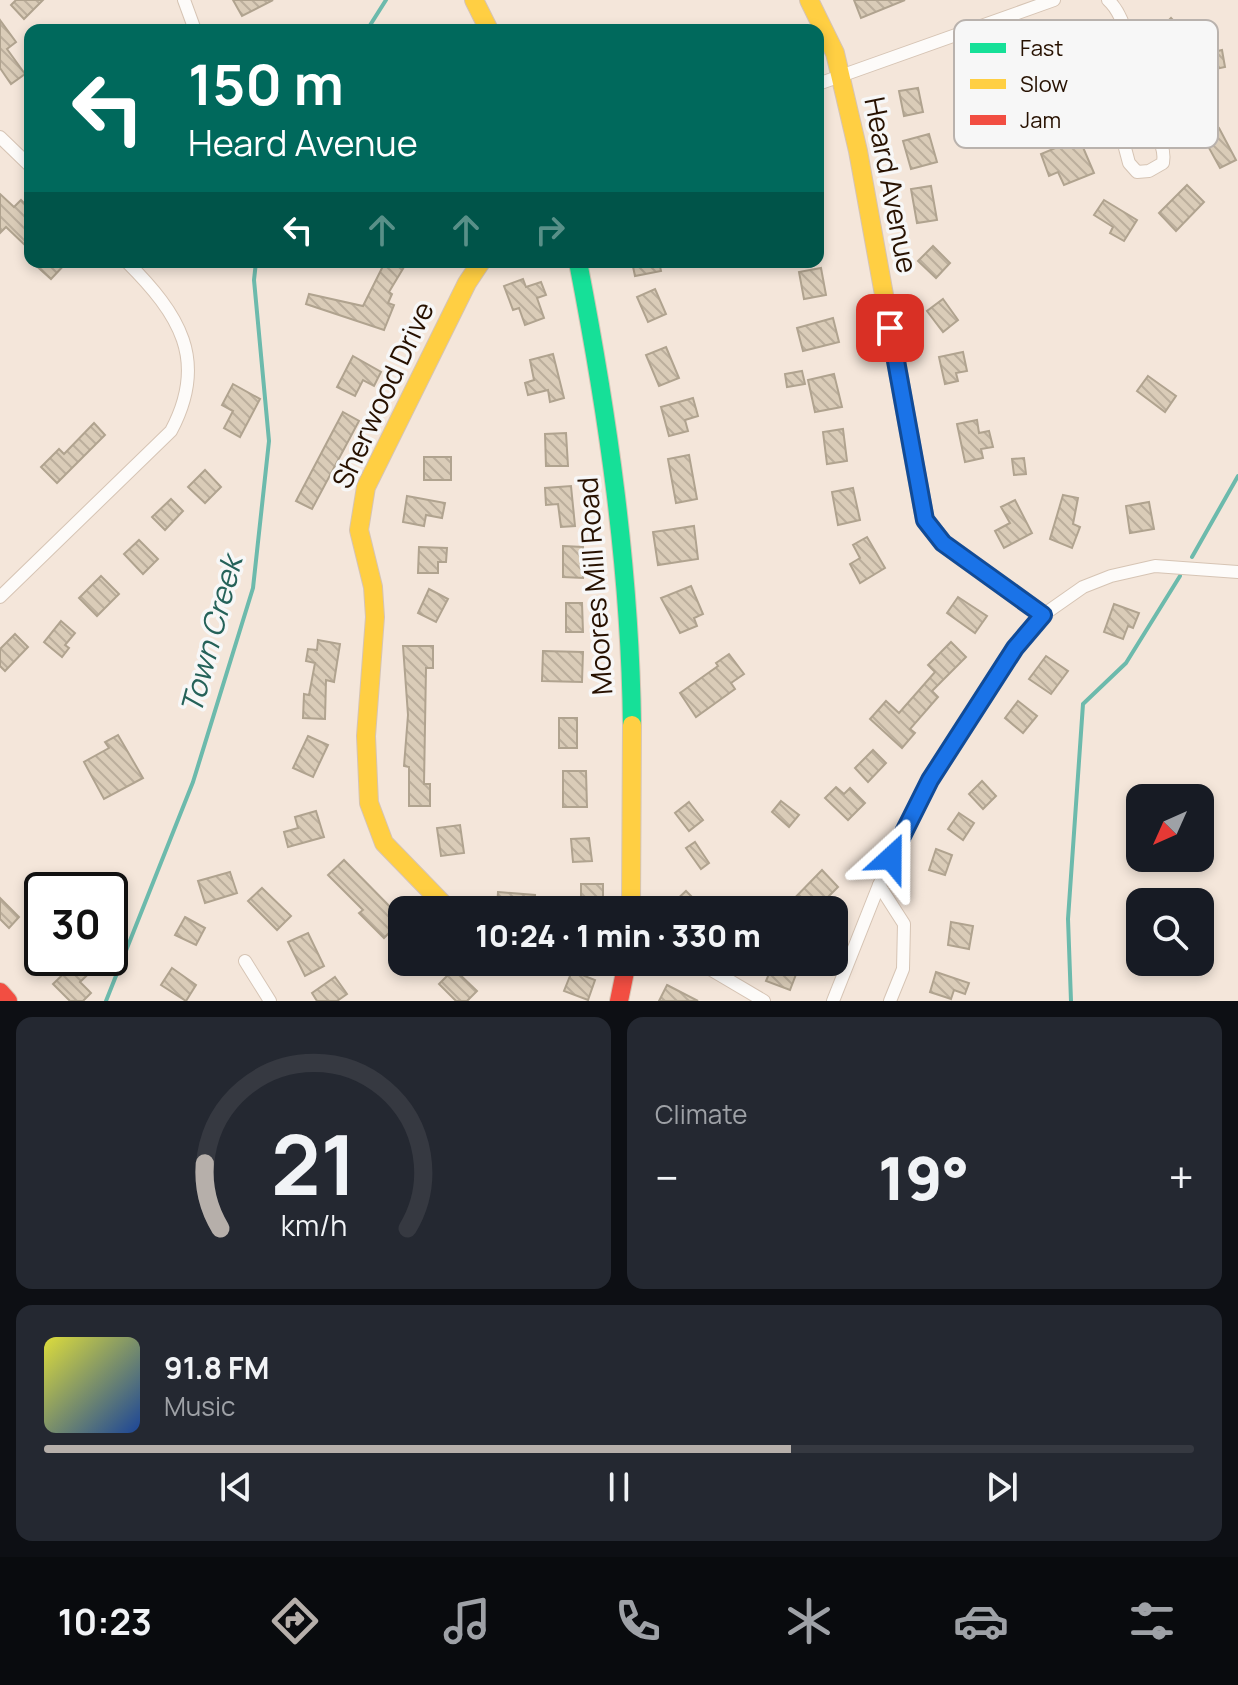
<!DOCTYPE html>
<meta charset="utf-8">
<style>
:root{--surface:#171b24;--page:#242831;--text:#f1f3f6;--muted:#9ea1a6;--line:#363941;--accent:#b6afaa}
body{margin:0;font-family:Manrope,sans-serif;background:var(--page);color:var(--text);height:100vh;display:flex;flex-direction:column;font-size:30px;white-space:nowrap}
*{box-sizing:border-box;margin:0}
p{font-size:26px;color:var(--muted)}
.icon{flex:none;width:44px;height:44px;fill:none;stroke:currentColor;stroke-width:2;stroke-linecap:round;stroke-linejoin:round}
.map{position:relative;height:1001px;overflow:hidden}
.sheet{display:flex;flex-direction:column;gap:16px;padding:16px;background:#0d0f14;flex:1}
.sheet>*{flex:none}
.top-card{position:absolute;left:24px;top:24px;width:800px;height:244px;border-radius:16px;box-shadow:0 4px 12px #0003;background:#00695c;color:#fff;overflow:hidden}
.needle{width:52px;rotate:225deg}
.controls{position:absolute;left:1126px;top:784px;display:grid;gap:16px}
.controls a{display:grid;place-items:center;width:88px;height:88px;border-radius:16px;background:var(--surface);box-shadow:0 4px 12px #0003;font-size:40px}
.speed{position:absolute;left:24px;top:872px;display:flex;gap:16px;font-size:40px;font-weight:700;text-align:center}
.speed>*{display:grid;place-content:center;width:104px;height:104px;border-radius:50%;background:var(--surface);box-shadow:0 4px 12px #0003;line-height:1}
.speed .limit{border:4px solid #111;border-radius:12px;background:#fff;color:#111}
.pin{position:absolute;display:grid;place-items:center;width:68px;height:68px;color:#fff;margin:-34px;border-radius:16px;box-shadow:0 4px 12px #0006}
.me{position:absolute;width:88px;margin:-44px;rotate:24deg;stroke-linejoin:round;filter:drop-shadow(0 0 6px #0008)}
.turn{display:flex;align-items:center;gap:28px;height:168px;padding:0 32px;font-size:36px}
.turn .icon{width:104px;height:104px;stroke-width:2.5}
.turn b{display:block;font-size:56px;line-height:68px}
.lanes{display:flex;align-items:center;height:76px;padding:0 32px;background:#0003;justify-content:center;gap:40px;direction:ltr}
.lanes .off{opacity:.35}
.big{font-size:60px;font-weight:800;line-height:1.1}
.sheet .tile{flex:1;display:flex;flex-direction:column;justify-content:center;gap:12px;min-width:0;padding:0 28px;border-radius:16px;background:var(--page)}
.sheet .dial{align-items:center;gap:0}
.dial svg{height:208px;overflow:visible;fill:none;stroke:var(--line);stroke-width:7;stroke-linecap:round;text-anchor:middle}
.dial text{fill:var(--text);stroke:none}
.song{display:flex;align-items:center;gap:24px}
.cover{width:96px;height:96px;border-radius:12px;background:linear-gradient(135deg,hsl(60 70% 55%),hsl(220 70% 35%))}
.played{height:8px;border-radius:4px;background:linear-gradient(90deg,var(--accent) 65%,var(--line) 65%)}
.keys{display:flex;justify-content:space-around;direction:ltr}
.heat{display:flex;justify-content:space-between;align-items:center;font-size:44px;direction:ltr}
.sheet .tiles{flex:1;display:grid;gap:16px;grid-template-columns:1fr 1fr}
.tile:last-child{grid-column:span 2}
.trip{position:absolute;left:388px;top:896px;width:460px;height:80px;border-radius:16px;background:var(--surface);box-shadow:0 4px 12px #0003;font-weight:800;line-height:80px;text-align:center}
.tab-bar{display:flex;height:128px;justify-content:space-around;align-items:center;background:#090b0e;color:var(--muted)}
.tab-bar .icon{width:56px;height:56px}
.tab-bar .selected{color:var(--accent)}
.tab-bar b{font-size:36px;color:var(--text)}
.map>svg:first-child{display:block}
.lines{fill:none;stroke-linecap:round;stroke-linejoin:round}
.stream{stroke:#6cbaac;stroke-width:4}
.building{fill:url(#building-back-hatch);stroke:#b0a38f;stroke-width:2}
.street-casing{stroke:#d6c4b4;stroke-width:14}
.fast-casing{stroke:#d6c4b4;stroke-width:20}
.slow-casing{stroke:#d6c4b4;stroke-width:20}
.jam-casing{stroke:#d6c4b4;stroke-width:20}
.street{stroke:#fdfbf9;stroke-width:12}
.fast{stroke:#16e098;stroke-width:18}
.slow{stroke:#ffcf43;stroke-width:18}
.jam{stroke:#f24e42;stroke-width:18}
.route-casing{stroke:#114b97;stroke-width:20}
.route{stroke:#1a73e8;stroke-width:14}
.labels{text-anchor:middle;stroke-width:7;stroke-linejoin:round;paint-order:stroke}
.street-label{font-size:28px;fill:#271100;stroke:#f7f7f7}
.water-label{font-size:30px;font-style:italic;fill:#256259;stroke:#f7f7f7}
.key{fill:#f7f7f7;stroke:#b9b2ad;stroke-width:2}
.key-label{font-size:22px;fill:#271100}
</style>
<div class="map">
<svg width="1238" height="1001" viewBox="0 0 1238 1001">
<defs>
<pattern id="building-back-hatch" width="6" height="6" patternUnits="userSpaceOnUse" patternTransform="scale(2)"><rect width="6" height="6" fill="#daccb8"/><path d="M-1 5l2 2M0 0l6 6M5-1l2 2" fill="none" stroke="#bbae9c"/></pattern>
</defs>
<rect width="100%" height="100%" fill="#f4e6da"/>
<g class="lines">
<g class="stream">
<path d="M367 30 386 0"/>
<path d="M1192 557 1238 476"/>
<path d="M106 1001 193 782 253 588 269 441 254 280 256 262"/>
<path d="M1071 1001 1068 919 1083 704 1126 663 1180 576"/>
</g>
</g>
<g class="building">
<path d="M16 0H43L24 19 11 5Z"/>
<path d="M233 0H273L242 16Z"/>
<path d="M854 0H905L861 18Z"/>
<path d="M1171 18 1187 35 1177 44 1162 27Z"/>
<path d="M0 20 16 42 7 49 25 74 11 84 0 68Z"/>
<path d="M1222 50 1225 67 1201 72 1207 100 1179 106 1170 68 1207 60 1205 54Z"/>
<path d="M918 88 923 112 904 116 899 91Z"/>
<path d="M1219 128 1236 160 1220 168 1203 137Z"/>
<path d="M929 134 937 162 911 169 903 141Z"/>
<path d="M1079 138 1094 173 1064 185 1058 172 1049 176 1041 154Z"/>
<path d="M1187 185 1204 202 1176 231 1159 213Z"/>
<path d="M931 186 937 220 917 223 911 189Z"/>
<path d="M0 194 14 207 21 200 30 209V250L6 227 0 233Z"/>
<path d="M1104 200 1137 220 1124 241 1110 233 1113 227 1094 215Z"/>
<path d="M933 246 950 263 936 278 918 261Z"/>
<path d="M32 262H67L51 279Z"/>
<path d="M385 262H407L389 292 392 294 388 303 394 305 384 330 306 304 309 294 363 306Z"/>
<path d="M632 262H659L661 271 635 276Z"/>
<path d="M821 268 826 295 804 299 799 272Z"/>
<path d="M523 279 526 287 541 282 546 295 537 298 544 318 525 325 519 308 513 310 504 286Z"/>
<path d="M655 289 666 314 648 322 637 297Z"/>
<path d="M943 299 958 320 943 332 927 311Z"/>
<path d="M833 318 839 342 803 351 797 328Z"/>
<path d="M666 347 679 378 659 386 646 355Z"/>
<path d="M963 352 967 371 956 373 958 381 945 384 939 357Z"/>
<path d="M553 354 564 398 550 402 548 390 528 395 525 383 534 380 530 360Z"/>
<path d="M353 356 381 372 374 386 363 380 355 396 337 387Z"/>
<path d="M802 371 805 384 787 387 785 374Z"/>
<path d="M834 374 842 407 815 412 808 380Z"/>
<path d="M1148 376 1176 396 1165 412 1137 391Z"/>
<path d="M233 384 260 399 240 437 224 428 233 411 222 405Z"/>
<path d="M693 398 698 416 685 420 688 431 669 436 661 407Z"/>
<path d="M343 412 359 421 312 509 296 501Z"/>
<path d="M977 420 979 433 989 431 993 447 981 449 983 458 965 462 957 424Z"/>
<path d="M94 423 105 435 57 483 41 467 59 449 64 454Z"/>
<path d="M843 429 847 461 827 464 823 432Z"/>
<path d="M566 433 568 466H546L545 434Z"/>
<path d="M689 455 697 499 676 503 668 459Z"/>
<rect x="424" y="457" width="27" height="23"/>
<path d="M1024 458 1026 474 1014 475 1012 459Z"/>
<path d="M205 470 221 487 205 503 188 487Z"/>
<path d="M571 486 575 526 561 527 558 504 546 505 545 488Z"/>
<path d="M853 488 860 520 838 525 832 492Z"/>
<path d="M1063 495 1078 498 1073 524 1080 527 1072 548 1050 539Z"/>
<path d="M407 496 445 503 442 518 426 515 424 526 403 522Z"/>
<path d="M171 499 183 511 165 530 152 517Z"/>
<path d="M1015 500 1032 533 1004 548 995 531 1010 523 1001 507Z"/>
<path d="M1149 502 1154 529 1130 533 1126 506Z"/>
<path d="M694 526 698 559 658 565 653 532Z"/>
<path d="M867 537 885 568 860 583 850 564 860 558 853 545Z"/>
<path d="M139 540 158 559 143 574 124 554Z"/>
<path d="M563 546 583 547V578L563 577Z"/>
<path d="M419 547 447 548 446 562H438V573H418Z"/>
<path d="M101 576 119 594 97 616 79 598Z"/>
<path d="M691 586 703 614 694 618 697 626 680 633 661 598Z"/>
<path d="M429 589 448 599 436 622 418 613Z"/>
<path d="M958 597 987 616 975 633 947 613Z"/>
<path d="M566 603H582L583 632H566Z"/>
<path d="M1114 604 1139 613 1133 628 1128 626 1123 639 1104 632Z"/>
<path d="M61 621 75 633 65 645 69 648 62 657 44 642Z"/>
<path d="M15 634 28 647 5 671 0 666V649Z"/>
<path d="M318 640 340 644 334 682 326 680 325 719 303 718 304 694 309 695 315 663 306 661 308 649 317 650Z"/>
<path d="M951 642 966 657 932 691 938 697 910 729 915 733 902 748 870 719 886 701 899 713 935 672 928 665Z"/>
<path d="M403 646H433V668H426L424 784H430V806H409V767L404 766 408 715Z"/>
<path d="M543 651 583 652 582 682 542 681Z"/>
<path d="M729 654 744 674 731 683 735 689 696 717 680 693 718 666 716 663Z"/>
<path d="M1046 656 1068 671 1051 694 1029 679Z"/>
<path d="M1018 701 1037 716 1023 733 1005 718Z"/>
<rect x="559" y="718" width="18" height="30"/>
<path d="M118 735 143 778 104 799 84 762 109 748 105 742Z"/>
<path d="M308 736 328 745 313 777 293 768Z"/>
<path d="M873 750 886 763 868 782 855 768Z"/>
<path d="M563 771H586L587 807H563Z"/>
<path d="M982 781 996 796 983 809 969 794Z"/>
<path d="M836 787 844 794 850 788 865 803 848 820 825 798Z"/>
<path d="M781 801 799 815 789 827 772 812Z"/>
<path d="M689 802 703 820 689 831 675 813Z"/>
<path d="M316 811 324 837 288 847 284 832 298 828 295 817Z"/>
<path d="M959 813 974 823 963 840 948 829Z"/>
<path d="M460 825 464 853 441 856 437 828Z"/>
<path d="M589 838 592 861 573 862 571 839Z"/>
<path d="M695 842 709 863 701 869 686 848Z"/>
<path d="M936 849 952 855 945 875 929 870Z"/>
<path d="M344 860 402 919V948L388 934 384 938 359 913 363 910 328 875Z"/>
<path d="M822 870 838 887 815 910H783Z"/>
<path d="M230 872 237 893 205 903 198 881Z"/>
<rect x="581" y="884" width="22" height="24"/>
<path d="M262 888 291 916 277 930 248 901Z"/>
<path d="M686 891 705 910H680L673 903Z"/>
<path d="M498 892 535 895 534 910H497Z"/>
<path d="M0 898 19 917 9 928 0 919Z"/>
<path d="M185 917 205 928 196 945 175 935Z"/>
<path d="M951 922 973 926 969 949 948 945Z"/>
<path d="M308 933 324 966 305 976 288 942Z"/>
<path d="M80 958H105L80 982 91 993 83 1001H70L53 984Z"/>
<path d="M774 962 800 964 790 990 766 981Z"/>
<path d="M172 968 196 985 186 1001 161 985Z"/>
<path d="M454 969 477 991 467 1001H456L439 984Z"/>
<path d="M572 971 595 980 588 1000 564 991Z"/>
<path d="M936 972 969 983 965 994 954 990 951 999 930 992Z"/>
<path d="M335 977 347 994 337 1001H317L312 993Z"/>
<path d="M667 985 698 1001H659Z"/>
</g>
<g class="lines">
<g class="street-casing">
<g id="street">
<path d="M184 0 195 30"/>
<path d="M1108 0C1133 22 1136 89 1142 122"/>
<path d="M818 84 1054 0"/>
<path d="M1142 122C1155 134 1166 144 1163 163L1149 171 1137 172 1129 163 1125 148Z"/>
<path d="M0 137 30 166"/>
<path d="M0 597 171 431C209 360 179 314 127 262"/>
<path d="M245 961 270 1001"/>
<path d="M698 962 764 1001"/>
<path d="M833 1001 879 885"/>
<path d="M890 1001 903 969 904 924 879 885 930 780 1015 648 1043 615 1083 587 1111 576 1155 566 1238 572"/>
</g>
</g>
<g class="fast-casing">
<path id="fast" d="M578 262C608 416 630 568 632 725"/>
</g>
<g class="slow-casing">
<g id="slow">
<path d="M474 0 489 30"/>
<path d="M809 0 835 53 858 151 917 477"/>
<path d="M449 910 384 843 369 803 366 736 375 617 373 587 359 530 366 487 467 283 481 262"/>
<path d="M631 910 632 725"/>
</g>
</g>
<g class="jam-casing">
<g id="jam">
<path d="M917 477 925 520 943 543 1043 615"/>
<path d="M0 992 8 1001"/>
<path d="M619 1001 627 962"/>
</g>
</g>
<use href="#street" class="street"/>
<use href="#fast" class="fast"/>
<use href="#slow" class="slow"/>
<use href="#jam" class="jam"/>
</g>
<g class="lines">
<g class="route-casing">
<path id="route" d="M890 328 925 520 943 543 1043 615 1015 648 930 780 891 858"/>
</g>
<use href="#route" class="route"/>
</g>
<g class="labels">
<g class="street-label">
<text transform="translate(891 185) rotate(79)" y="10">Heard Avenue</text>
<text transform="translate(383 395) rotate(-65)" y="10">Sherwood Drive</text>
<text transform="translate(595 586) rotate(-94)" y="10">Moores Mill Road</text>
</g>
<g class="water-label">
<text transform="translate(212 635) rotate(-75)" y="10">Town Creek</text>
</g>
</g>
<rect x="954" y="20" width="264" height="128" rx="12" class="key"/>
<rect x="970" y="43" width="36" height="10" fill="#16e098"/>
<rect x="970" y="79" width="36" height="10" fill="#ffcf43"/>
<rect x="970" y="115" width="36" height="10" fill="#f24e42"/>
<g class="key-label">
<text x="1020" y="56">Fast</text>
<text x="1020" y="92">Slow</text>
<text x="1020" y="128">Jam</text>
</g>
</svg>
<div class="controls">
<a><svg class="needle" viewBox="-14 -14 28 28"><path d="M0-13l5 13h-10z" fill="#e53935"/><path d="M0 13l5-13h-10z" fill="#9ea1a6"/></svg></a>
<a><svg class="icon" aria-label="search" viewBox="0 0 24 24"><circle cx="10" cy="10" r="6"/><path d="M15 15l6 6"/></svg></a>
</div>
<div class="speed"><div class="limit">30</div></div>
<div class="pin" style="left:890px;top:328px;background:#d93025"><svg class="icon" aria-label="arrive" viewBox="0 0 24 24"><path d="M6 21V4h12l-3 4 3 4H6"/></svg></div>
<svg class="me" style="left:891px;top:858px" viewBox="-20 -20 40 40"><path d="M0-17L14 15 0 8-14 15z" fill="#1a73e8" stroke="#fff" stroke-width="4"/></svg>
<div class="trip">10:24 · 1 min · 330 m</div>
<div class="top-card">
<div class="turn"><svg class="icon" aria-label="left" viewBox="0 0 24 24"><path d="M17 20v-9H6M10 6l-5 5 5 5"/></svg><div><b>150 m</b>Heard Avenue</div></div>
<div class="lanes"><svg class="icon" aria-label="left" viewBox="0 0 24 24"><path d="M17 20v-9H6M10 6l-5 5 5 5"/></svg><svg class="icon off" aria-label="ahead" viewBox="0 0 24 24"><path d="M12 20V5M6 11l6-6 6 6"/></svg><svg class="icon off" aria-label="ahead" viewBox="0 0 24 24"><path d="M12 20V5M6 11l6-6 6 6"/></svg><svg class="icon off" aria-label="right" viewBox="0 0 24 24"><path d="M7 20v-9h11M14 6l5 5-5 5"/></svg></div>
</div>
</div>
<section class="sheet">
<div class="tiles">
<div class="tile dial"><svg viewBox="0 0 100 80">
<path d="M14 69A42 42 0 1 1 86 69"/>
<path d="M14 69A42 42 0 0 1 8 44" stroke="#b6afaa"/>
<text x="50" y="56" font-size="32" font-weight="700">21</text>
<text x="50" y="72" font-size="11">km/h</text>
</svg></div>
<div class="tile"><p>Climate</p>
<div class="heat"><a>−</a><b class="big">19°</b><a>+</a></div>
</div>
<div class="tile">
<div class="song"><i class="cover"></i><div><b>91.8 FM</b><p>Music</p></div></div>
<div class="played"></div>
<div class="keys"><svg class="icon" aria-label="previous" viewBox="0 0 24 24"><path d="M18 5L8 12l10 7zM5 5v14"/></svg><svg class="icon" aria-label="pause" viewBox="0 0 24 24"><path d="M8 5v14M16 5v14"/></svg><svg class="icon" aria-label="next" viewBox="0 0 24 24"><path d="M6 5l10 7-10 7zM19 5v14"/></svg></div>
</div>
</div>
</section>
<nav class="tab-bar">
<b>10:23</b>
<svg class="icon selected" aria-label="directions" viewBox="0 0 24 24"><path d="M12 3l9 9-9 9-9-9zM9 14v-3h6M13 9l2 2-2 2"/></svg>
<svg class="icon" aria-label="music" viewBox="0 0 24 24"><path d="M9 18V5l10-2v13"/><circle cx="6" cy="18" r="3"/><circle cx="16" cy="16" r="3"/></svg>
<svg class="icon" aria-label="phone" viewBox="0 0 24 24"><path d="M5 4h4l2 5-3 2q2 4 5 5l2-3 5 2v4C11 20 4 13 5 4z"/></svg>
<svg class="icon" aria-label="climate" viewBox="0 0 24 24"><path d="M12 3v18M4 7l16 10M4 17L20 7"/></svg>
<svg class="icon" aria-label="car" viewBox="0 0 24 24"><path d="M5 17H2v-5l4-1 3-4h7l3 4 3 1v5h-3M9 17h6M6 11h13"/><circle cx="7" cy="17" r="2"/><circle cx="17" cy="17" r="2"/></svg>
<svg class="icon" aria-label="filters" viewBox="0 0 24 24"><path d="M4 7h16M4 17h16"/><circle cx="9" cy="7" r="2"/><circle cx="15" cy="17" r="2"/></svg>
</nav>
